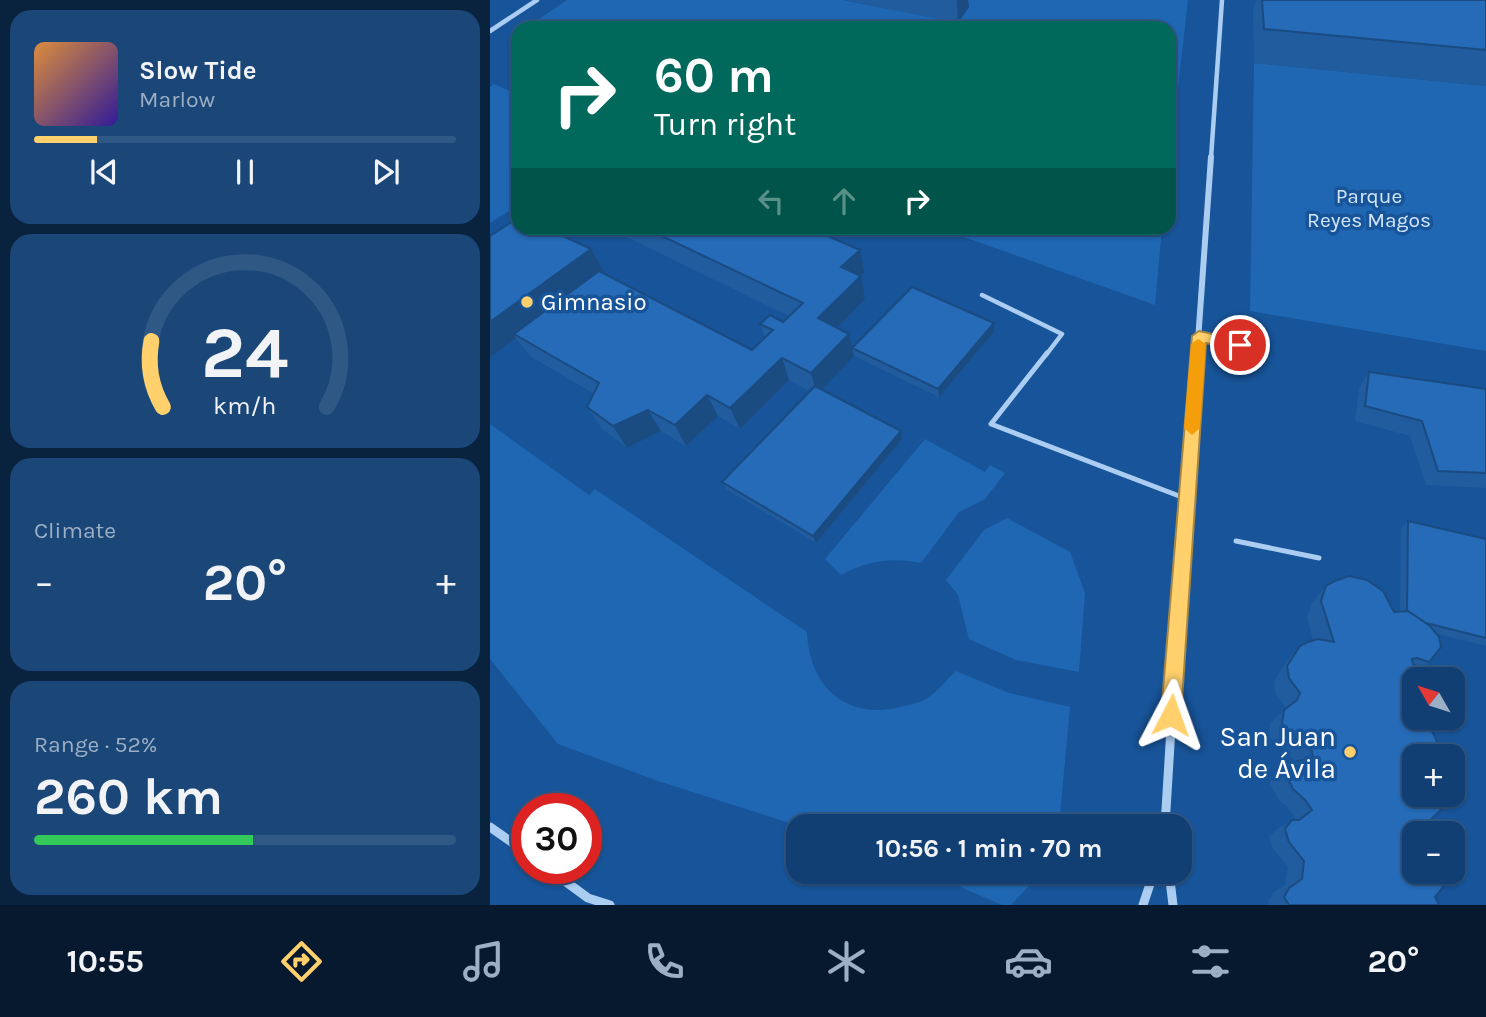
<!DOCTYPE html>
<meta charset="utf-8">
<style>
:root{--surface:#113f73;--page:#1a4678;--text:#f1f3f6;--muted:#9cafc4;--line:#305885;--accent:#ffd06c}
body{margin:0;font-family:Karla,sans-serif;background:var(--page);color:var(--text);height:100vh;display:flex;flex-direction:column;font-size:26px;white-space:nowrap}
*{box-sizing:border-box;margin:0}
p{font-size:23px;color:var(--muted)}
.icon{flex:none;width:38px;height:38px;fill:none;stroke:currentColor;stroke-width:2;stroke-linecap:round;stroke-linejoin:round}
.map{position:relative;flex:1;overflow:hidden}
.drawer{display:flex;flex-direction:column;gap:10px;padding:10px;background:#09233f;width:490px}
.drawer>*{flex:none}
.guide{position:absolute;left:21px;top:21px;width:665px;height:214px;border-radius:21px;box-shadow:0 2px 5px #0004,0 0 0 2px var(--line);background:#00695c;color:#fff;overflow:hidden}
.needle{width:46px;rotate:309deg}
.controls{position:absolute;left:912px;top:667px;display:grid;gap:14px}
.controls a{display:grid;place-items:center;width:63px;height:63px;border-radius:14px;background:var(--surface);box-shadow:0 2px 5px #0004,0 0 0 2px var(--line);font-size:35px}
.speed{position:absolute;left:21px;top:793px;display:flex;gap:14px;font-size:35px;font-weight:700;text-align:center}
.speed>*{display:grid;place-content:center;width:91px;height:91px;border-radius:50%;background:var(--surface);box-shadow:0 2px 5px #0004,0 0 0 2px var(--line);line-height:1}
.speed .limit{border:10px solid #d22;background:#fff;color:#111}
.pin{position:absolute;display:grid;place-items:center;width:60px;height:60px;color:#fff;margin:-30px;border:4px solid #fff;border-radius:50%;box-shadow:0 2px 7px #0007}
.me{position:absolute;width:77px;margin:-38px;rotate:4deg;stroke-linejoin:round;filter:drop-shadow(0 0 5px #0008)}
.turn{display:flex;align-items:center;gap:24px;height:147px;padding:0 28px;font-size:32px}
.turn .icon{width:91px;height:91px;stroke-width:2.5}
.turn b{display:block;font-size:49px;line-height:60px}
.lanes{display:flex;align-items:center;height:66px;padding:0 28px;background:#0003;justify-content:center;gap:35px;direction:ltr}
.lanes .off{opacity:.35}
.big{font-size:52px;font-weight:700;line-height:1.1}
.drawer .widget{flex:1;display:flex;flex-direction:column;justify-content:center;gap:10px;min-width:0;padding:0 24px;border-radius:21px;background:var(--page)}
.drawer .dial{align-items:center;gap:0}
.dial svg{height:182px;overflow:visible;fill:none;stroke:var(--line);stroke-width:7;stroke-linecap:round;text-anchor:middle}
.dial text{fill:var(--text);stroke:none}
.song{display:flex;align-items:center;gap:21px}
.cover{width:84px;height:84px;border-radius:10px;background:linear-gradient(135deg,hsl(30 70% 55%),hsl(250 70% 35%))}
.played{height:7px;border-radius:4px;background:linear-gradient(90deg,var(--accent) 15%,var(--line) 15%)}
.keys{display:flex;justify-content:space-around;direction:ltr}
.heat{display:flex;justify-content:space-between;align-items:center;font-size:38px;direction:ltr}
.charge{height:10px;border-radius:5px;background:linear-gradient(90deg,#34c759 52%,var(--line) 0)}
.trip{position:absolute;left:296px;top:814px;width:406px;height:70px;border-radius:21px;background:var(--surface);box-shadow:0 2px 5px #0004,0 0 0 2px var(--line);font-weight:700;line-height:70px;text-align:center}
.tabs{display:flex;height:112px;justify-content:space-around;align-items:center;background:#07192e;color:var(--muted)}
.tabs .icon{width:49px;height:49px}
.tabs .on{color:var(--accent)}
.tabs b{font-size:32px;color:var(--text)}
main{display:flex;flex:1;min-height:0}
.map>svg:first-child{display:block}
.green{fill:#1f67b3}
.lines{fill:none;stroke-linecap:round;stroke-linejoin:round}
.service-far1{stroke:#abcdf2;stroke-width:4.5}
.service{stroke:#abcdf2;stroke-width:5}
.minor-far3{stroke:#abcdf2;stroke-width:4.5}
.minor-far2{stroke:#abcdf2;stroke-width:6}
.minor-far1{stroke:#abcdf2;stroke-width:7}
.minor{stroke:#abcdf2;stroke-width:9}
.wall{fill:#205c9e}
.shaded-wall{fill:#1a4b81}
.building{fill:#256bb8;stroke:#1a4b81;stroke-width:2}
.route{fill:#ffd06c;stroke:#a68746;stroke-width:2}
.slow{fill:#f59e0b}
.poi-dot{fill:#ffd06c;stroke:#175499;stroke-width:2.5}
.labels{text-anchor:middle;stroke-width:7;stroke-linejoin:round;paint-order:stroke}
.far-park-label{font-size:21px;fill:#d3e7fc;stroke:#175499}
.poi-label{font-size:24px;fill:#fff;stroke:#175499;text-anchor:start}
.near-poi-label{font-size:28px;fill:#fff;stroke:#175499;text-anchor:end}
</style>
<main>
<section class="drawer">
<div class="widget">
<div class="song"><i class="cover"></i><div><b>Slow Tide</b><p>Marlow</p></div></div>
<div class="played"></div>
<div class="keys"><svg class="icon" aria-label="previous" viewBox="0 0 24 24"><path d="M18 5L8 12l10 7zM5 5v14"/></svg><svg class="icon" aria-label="pause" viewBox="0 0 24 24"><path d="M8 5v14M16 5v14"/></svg><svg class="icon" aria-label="next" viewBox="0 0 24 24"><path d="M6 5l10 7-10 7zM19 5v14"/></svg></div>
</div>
<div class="widget dial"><svg viewBox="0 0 100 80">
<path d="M14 69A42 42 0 1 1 86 69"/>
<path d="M14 69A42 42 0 0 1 9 40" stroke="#ffd06c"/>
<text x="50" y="56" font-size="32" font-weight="700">24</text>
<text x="50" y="72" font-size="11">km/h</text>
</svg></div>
<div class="widget"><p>Climate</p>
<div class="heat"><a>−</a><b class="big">20°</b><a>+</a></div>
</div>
<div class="widget"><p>Range · 52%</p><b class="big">260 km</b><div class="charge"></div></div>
</section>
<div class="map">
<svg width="996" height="905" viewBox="0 0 996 905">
<rect width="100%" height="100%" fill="#175499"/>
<g class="green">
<path d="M77 0H352L467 22 472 0H698L679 168V28H36Z"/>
<path d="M764 63 996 86V351L760 311Z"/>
<path d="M4 84 28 95V205L0 223V87Z"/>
<path d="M449 228H672L665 305Z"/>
<path d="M0 424 99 495 105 489 317 632C319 688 358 722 414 706 422 704 433 702 439 697 449 690 457 679 466 671L519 693 580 707 569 826H309L168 781 68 744 0 659Z"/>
<path d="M435 439 495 472 500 465 515 473 495 499 469 512 431 563C401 557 377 561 351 575L335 559Z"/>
<path d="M517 518 580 552 595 593 589 672 526 660 479 639 468 595 456 580 494 530Z"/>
<path d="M436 872H552L521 905H512Z"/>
</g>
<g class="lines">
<g class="service-far1">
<path d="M492 295 572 334 556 355"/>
<path d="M709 336 756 347"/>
</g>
<g class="service">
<path d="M557 353 501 424 697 499"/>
<path d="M746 541 829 558"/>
</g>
<g class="minor-far3">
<path d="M0 31 47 0"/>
<path d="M721 158 732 0"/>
</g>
<path class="minor-far2" d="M707 355 721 157"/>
<path class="minor-far1" d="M689 600 707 353"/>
<g class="minor">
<path d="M675 826 689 598"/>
<path d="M0 827 37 853"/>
<path d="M57 868 98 898 120 905"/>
<path d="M679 872 683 905"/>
<path d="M653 905 664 872"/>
</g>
</g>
<g class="wall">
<path d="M354 0H478L479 7 468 23Z"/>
<path d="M766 0H996V86L764 63 763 12Z"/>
<path d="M129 228H319L374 273 370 276 375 299 347 327 362 348 504 332 449 397 364 356 332 390 411 431 412 439 326 543 236 489 232 482 320 391 299 380 250 429 228 416 196 446 171 431 137 448 112 429 97 407 104 394 40 356 26 338 0 357 101 249 114 272 113 273 262 350 275 338 270 324 293 322 299 316 132 235Z"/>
<path d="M879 372 996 389V488L936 485 920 436 865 421 869 388Z"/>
<path d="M918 521 996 539V646L947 634 939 662 930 669 924 679V756L937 823 945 897 949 905H780L778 902 783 893 795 885 798 867 783 849 779 837 787 829 806 819 800 810 788 799 779 782 806 762 778 736 780 723 794 710 795 707 785 692 784 681 796 662 810 646 823 640 817 618 822 603 836 586 904 612H910L911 528Z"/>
</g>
<g class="shaded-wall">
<path d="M467 0H478L479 7 468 23Z"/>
<path d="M101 249 114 272 28 336 24 334 26 338 0 357V322Z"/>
<path d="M370 250 374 273 355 290 351 267Z"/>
<path d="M371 276 375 299 334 341 328 318Z"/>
<path d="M504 323V332L449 397 448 389Z"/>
<path d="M359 334 364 356 327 395 321 373Z"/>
<path d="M292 358 299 380 250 429 240 408Z"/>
<path d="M217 395 228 416 196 446 185 425Z"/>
<path d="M158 410 171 431 137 448 123 426Z"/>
<path d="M411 431 412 439 326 543 323 536Z"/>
</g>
<g class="building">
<path d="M772 0H996V50L774 29Z"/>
<path d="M28 218V228H56L101 249 0 322V236Z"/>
<path d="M155 228H319L370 250 351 267 371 276 328 318 359 334 321 373 292 358 240 408 217 395 185 425 158 410 123 426 97 407 109 383 24 334 109 271 262 350 283 330 270 324 280 315 293 322 313 303Z"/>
<path d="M422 287 504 323 448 389 362 348Z"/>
<path d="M879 372 996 389V473L948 471 932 421 875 406Z"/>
<path d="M325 386 411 431 323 536 232 482Z"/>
<path d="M918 521 996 539V638L936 623 917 611Z"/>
<path d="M859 576 877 580 893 591 904 612 918 611 940 626 949 637 951 647 939 662 927 658 922 659 923 664 933 671 937 679H924V718H933L936 720 949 745 948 756H924V794H947L953 801 950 811 937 823 938 830 940 833H924V872H962V876L945 897 949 905H799L794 897 799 888 812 879 814 861 799 842 795 829 802 820H809L822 810 816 801 803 789 794 771 807 761 823 759 822 751 792 724 794 710 807 700 810 693 799 678 797 666 810 646 818 642 828 639 844 642 831 601 836 586 845 581Z"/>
</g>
<path class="route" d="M709 331 750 340 757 345 750 351 716 343 691 715 688 722 681 725 674 722 671 715 702 336Z"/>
<path class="slow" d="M708 339 716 344 710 428 702 435 694 428 701 344Z"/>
<g class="poi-dot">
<circle cx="37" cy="302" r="7"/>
<circle cx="860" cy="752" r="7"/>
</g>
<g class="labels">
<g class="far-park-label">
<text x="879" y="203">Parque<tspan x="879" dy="24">Reyes Magos</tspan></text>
</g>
<g class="poi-label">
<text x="51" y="310">Gimnasio</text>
</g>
<g class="near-poi-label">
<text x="846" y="746">San Juan<tspan x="846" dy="32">de Ávila</tspan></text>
</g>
</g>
</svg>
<div class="controls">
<a><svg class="needle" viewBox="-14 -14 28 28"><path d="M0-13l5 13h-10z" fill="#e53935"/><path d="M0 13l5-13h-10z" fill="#9cafc4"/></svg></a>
<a>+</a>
<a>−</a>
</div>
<div class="speed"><div class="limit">30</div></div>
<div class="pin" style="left:750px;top:345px;background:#d93025"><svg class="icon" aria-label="arrive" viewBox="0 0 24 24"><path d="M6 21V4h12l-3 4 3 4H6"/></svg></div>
<svg class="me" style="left:681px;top:715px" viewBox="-20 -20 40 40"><path d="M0-17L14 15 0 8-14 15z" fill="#ffd06c" stroke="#fff" stroke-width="4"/></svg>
<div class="trip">10:56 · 1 min · 70 m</div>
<div class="guide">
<div class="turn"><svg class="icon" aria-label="right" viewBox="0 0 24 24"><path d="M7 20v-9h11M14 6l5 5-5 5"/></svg><div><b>60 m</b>Turn right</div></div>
<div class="lanes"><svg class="icon off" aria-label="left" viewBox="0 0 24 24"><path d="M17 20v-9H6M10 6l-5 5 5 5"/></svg><svg class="icon off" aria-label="ahead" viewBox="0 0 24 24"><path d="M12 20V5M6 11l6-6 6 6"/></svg><svg class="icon" aria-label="right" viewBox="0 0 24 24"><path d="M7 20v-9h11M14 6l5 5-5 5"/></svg></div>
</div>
</div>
</main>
<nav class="tabs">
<b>10:55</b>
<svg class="icon on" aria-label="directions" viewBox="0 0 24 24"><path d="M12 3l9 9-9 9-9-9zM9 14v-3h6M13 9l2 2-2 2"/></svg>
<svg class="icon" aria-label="music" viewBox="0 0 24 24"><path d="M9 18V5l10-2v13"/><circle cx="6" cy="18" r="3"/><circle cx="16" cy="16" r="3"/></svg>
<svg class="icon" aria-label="phone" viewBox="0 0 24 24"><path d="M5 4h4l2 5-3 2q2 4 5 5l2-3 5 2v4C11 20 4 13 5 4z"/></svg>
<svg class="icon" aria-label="climate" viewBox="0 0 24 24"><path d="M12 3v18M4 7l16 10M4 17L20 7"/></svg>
<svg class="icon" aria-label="car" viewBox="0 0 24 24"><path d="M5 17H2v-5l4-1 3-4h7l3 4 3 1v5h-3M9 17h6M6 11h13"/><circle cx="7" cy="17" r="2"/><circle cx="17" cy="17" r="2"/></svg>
<svg class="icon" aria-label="filters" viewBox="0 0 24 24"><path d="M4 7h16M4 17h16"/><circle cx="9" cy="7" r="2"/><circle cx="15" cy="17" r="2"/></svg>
<b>20°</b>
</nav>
